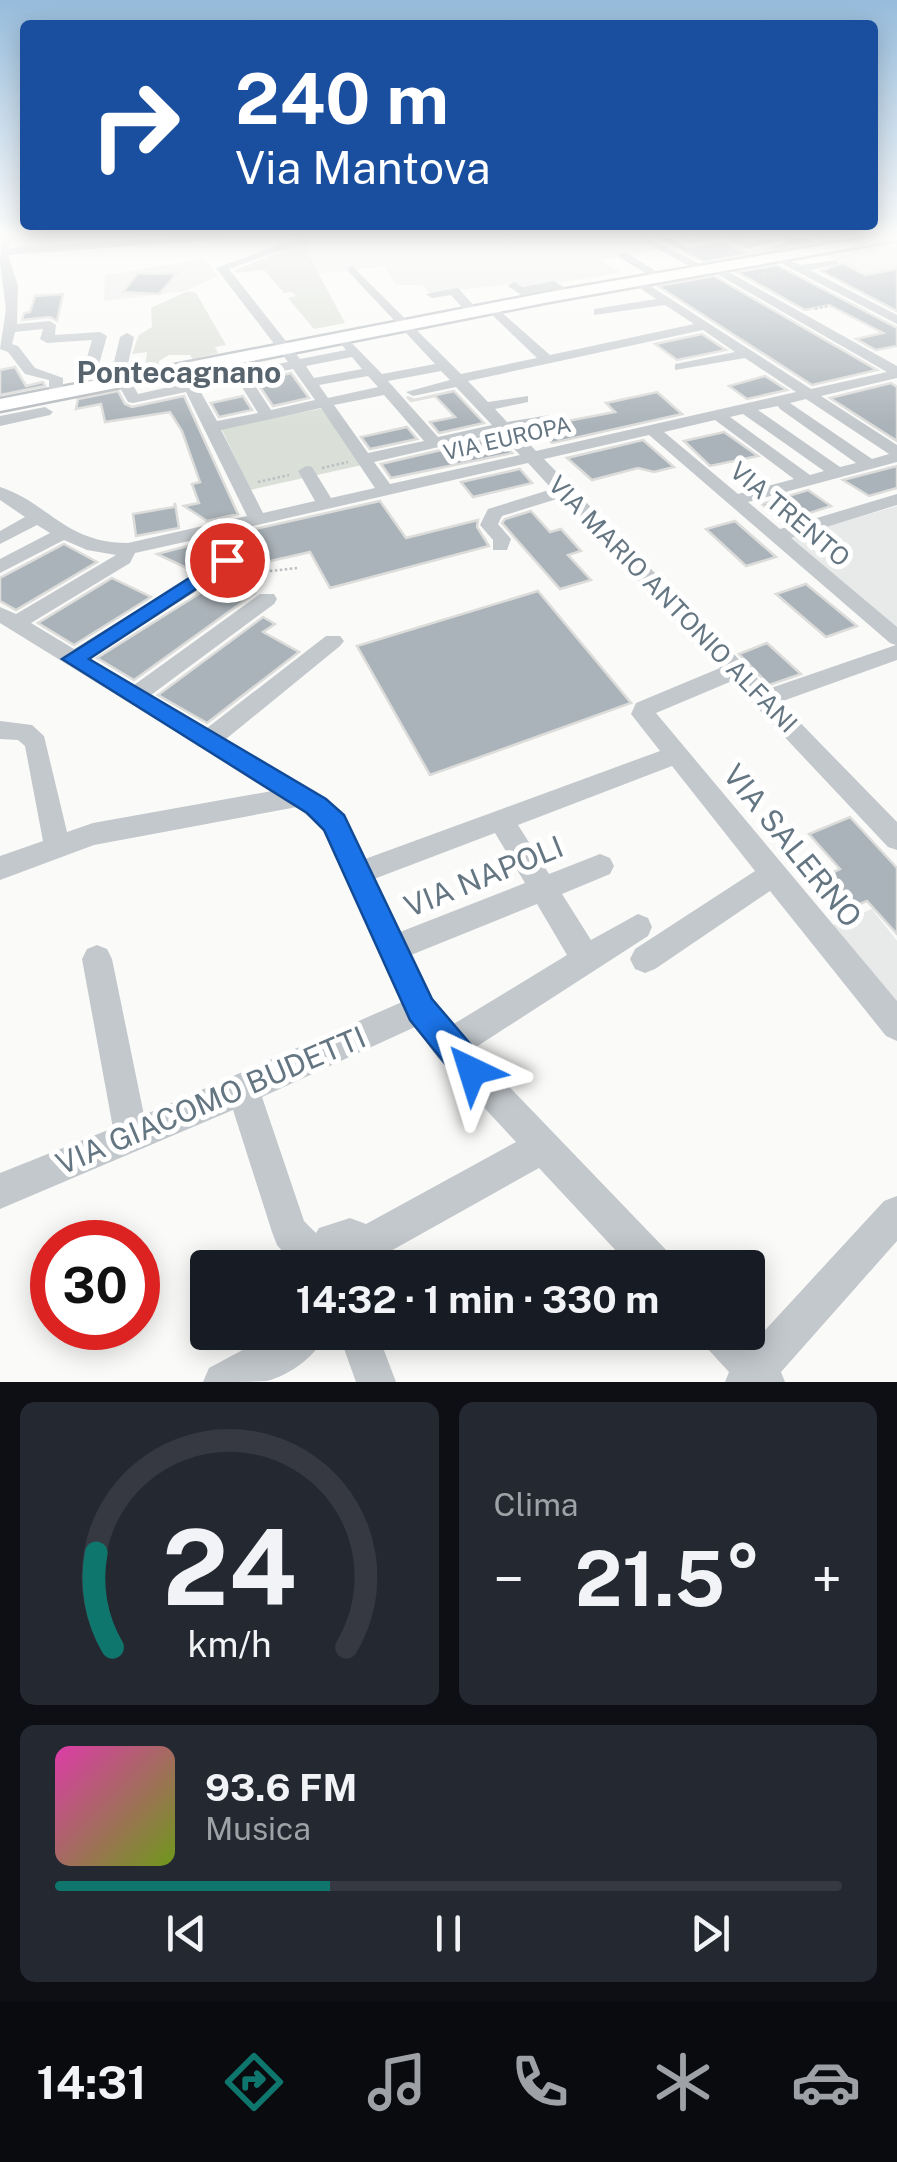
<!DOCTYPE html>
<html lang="it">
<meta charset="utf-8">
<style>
:root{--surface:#171b24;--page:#242831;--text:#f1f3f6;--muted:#9ea1a6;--line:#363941;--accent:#0f766e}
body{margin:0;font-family:"Public Sans",sans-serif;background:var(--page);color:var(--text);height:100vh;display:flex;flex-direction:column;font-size:38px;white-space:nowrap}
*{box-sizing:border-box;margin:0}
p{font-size:32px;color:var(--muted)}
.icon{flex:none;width:55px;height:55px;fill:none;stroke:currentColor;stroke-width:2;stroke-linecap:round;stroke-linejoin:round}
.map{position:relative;height:1382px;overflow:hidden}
.drawer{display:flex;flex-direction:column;gap:20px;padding:20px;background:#0d0f14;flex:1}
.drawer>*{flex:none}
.hud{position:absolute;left:20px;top:20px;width:858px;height:210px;border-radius:10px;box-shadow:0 5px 25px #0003;background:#1a4fa0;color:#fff;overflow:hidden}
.speed{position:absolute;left:30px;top:1220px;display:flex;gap:20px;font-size:50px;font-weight:700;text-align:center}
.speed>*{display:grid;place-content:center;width:130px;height:130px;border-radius:50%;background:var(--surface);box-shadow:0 5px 25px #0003;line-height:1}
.speed .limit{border:15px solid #d22;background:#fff;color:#111}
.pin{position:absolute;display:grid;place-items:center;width:85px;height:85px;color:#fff;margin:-42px;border:5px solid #fff;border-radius:50%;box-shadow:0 2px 10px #0007}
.me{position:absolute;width:110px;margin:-55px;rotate:319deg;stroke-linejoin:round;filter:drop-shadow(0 0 8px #0008)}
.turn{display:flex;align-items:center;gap:35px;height:210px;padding:0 50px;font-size:45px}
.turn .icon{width:130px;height:130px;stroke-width:2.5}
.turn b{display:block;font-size:70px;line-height:85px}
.big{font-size:75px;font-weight:700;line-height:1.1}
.drawer .card{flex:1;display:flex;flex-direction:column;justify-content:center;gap:15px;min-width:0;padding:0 35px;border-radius:15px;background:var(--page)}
.drawer .dial{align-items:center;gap:0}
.dial svg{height:260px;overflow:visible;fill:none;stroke:var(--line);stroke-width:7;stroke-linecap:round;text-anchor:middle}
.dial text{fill:var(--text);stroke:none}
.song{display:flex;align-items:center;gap:30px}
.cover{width:120px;height:120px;border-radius:15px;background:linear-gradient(135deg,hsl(320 70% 55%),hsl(80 70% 35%))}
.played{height:10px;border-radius:5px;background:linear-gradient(90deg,var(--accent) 35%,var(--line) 35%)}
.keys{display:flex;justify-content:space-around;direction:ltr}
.heat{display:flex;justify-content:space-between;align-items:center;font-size:55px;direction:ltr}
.drawer .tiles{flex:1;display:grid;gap:20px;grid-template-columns:1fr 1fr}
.card:last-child{grid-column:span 2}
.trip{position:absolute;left:190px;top:1250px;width:575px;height:100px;border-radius:10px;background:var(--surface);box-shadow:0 5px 25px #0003;font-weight:700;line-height:100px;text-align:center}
.dock{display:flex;height:160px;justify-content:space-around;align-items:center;background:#090b0e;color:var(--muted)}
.dock .icon{width:70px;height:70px}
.dock .selected{color:var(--accent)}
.dock b{font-size:45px;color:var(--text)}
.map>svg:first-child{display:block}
.built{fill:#e8e9e9}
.green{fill:#dadfd7}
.building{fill:#aab3b9;stroke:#dcdcda;stroke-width:2.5}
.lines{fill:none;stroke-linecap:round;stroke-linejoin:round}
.major-casing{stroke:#b5babe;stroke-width:5}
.path{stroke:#bbbfc2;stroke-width:2.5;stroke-dasharray:2.5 2.5;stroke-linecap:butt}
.minor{fill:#c3c8cc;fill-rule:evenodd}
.major{fill:#fff;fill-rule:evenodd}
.route{fill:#1a73e8;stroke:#114b97;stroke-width:2.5}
.labels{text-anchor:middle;stroke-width:10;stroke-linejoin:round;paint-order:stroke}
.far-street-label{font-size:22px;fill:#657683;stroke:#fff}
.street-label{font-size:25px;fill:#657683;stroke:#fff}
.far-district-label{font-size:30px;font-weight:bold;fill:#57646e;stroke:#fff}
.near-street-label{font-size:30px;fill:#657683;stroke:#fff}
</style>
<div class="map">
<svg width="897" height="1382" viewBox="0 0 897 1382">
<rect width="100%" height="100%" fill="#fafaf8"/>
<g class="built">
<path d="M307 234H632L661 249 600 260 622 273 529 287 512 284 430 293 422 285H396L384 266 318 274 308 254 311 239Z"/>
<path d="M880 242H897V289L822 253Z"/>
<path d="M204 259 219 276 185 291 104 301 105 275Z"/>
<path d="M897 506V631L786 538Z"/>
<path d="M872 909 897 941V1014L825 928Z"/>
</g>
<g class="green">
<path d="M311 239 308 254 345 323 314 329 288 298 296 296 292 292 284 293 264 270 237 273 235 270Z"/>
<path d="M188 291 196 293 226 345 215 347 218 353 193 359 190 355H169L159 361V366L145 368 147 352 132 354 139 335 152 327 151 308Z"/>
<path d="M324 408 362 465 250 490 221 428Z"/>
</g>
<g class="building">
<path d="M649 234H665L687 247 723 242 748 253 783 244 786 239 781 235 789 234H804L816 242 704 262Z"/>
<path d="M842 263 865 275 897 269V311L821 271Z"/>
<path d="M777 265 897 328V346L876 350 856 339 883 333 829 305 805 310 737 272Z"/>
<path d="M138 273 159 274 177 273 159 294 123 292Z"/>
<path d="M714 276 877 370 812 385 658 286Z"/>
<path d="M63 294 57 321 50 317 22 320 24 313 30 312 35 296Z"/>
<path d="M702 334 726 350 677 360 655 344Z"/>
<path d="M15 367 26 386 43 382 45 386 0 395V370Z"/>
<path d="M291 373 309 398 273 406 256 381Z"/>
<path d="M765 376 787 390 747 399 729 386Z"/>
<path d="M891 383 897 387V441L830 398Z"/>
<path d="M118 391 125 404 132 407 184 396 238 514 207 521 184 506 199 503 192 484 200 482 182 431 170 412 105 422 101 404 76 409 78 399Z"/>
<path d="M454 391 484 423 439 433 430 422 455 417 435 396 411 401 407 397 414 400Z"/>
<path d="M657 392 682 414 552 443 548 439 574 433 562 422 615 412 606 403Z"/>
<path d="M243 396 252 410 219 417 211 403Z"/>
<path d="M407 427 417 439 370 449 361 437Z"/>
<path d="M724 432 758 456 710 466 684 441Z"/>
<path d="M497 437 512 453 391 478 381 464Z"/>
<path d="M643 440 674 467 654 472 638 468 592 480 567 458Z"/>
<path d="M897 466V488L869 496 843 480Z"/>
<path d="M520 469 532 483 473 497 461 482Z"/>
<path d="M808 490 831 506 782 522 762 504Z"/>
<path d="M380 501 406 538 478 520 477 527 489 546 330 588 310 552 262 563 236 580 255 593 134 680 97 658 248 563 251 554 237 533Z"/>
<path d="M175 503 179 528 136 536 133 514 174 507Z"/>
<path d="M531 511 550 532 561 529 581 551 568 555 591 580 560 589 502 523 505 519Z"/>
<path d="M735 521 776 557 746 566 706 529Z"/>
<path d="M214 539 223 553 193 571 157 554Z"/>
<path d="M64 544 97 562 16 610 0 601V578Z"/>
<path d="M112 578 151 597 74 645 38 623Z"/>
<path d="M806 584 857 626 826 637 776 594Z"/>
<path d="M538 591 631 703 430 775 357 646Z"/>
<path d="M263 617 275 624 263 632 299 652 207 723 158 695Z"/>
<path d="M767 643 801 674 769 685 739 654Z"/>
<path d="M850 817 897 868V934L867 901 850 908 827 881 831 879 828 875 840 869 809 834Z"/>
</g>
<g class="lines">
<g class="major-casing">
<path id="major" d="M887 234H897V240L549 302 0 411V399L549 292Z"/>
</g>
<g class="path">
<path d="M758 276 779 272"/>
<path d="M815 309 828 306"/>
<path d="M322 468 348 462"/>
<path d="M258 482 289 475"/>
<path d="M251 567 262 572 297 568"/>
</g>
<g class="minor">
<path d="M222 234 226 239 8 255 18 286 17 324 50 321 56 325 55 335 100 332 107 336 92 389 85 393 78 389 92 340 47 343 40 339 43 329 15 332 12 344 18 346 35 368 63 378V394L56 398 49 394V380L25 374 8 352 0 349 6 309 0 263 2 237 11 239 8 248Z"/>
<path d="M630 234H642L708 268 718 266 897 366V378L821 396 897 445V462L748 502 780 529 897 494V505L791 538 897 627V660L780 702 897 822V850L888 847 732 681 656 713 897 1001V1041L886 1036 770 891 655 969 645 973 635 969 630 959 635 949 755 871 672 766 518 825 549 874 600 854 610 858 614 866 610 874 562 894 591 940 638 914 648 918 652 927 648 936 473 1049 671 1255 677 1268H632L539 1168 389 1252 395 1268H357L349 1255 337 1268H297L277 1245 272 1232 233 1110 0 1209V1173L113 1128 82 959 87 949 97 945 107 949 112 959 144 1115 402 1002 324 829 297 807 94 845 0 880V856L43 841 25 746 18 740 0 739V721L32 725 44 736 67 832 93 823 272 791 0 623V607L16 614 116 555 87 550 64 540 0 573V559L50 533 37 525 0 544V531L25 517 0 500V487C49 503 65 543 128 543L247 516 186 392 133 403 128 402 119 386 109 383 120 337 127 333 134 337 125 377 129 378 138 394 182 384 175 371 182 367 189 371 217 421 258 413 227 363 239 360 246 370 288 362 216 268 306 235 310 240 229 269 300 359 346 350 337 339 344 335 382 374 435 364 347 270 351 265 461 374 537 358 488 311 486 308 492 304 550 355 694 324 665 305 594 315V309L656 299 634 284 632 282 638 278 811 389 887 372 710 270 700 272ZM703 330 735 352 675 364V370L745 358 796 392 536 451 515 429 550 421V415L507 422 495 409 528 402V396L488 402 468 381ZM352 357 362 369 314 378 306 366ZM293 369 315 400 271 410 250 378ZM441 371 450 380 406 392 413 396 456 387 492 425 438 437 388 381ZM368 376 378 387 328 398 319 385ZM384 395 424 441 368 453 334 405ZM806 399 889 454 872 459 790 403ZM778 406 780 409 856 463 840 467 758 410ZM321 408 375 488 331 498 312 467 306 466 298 471 315 501 263 513 221 430ZM743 414 824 471 810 475 730 417ZM715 420 794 479 738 494 664 432ZM499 433 520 455 390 484 374 462ZM649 435 890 643 896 645 768 689 544 459ZM528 463 552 489 488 509 480 525 493 540V550H507L511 539 498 524 502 516 560 498 720 668 636 703 631 714 660 751 365 859 343 814 326 799 226 739 340 646 344 641 340 636H326L207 728 151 695 274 604 277 599 274 594H260L134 685 90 658 246 560 248 556 231 531ZM216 535 228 554 74 649 31 623 130 563 135 553ZM495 833 525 883 400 932 374 879ZM537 904 567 955 452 1025 432 998 411 955ZM415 1027 437 1057 516 1142 366 1224 350 1218 319 1228 316 1233 304 1221 262 1097Z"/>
<path d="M669 234 690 238 737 234 748 242 777 237 782 240 747 249 724 238 689 244Z"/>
<path d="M807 234H820L845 246 836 248Z"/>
<path d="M862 234 897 237V243L863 236Z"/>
<path d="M619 253H627L667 278 657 280 619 257Z"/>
<path d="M773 255 801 265 838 260V264L810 270 897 315V324L773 259Z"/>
<path d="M554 281 570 291V297H562L552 289 521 295 508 286 514 282 523 287Z"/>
<path d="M458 288 477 309V315H469L451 295 432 298 426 294Z"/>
<path d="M45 407 53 412 50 415 0 426V416Z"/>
<path d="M897 1196V1241L781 1372 785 1382H725L729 1372 705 1346 700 1332H747L755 1341 884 1201Z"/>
<path d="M276 1332H327C318 1355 290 1375 267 1381 248 1382 222 1382 203 1382L209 1368Z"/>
<path d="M338 1332H377L396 1382H356Z"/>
</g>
<use href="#major" class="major"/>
</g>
<linearGradient id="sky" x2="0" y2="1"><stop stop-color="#96bcdc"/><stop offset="0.55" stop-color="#fdfdfc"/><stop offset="1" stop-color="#fdfdfc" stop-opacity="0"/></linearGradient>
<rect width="897" height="427" fill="url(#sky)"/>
<path class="route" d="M227 554 237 560 234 564 89 659 326 799 344 815 432 999 483 1059 488 1071 483 1082 472 1087 460 1082 410 1020 324 830 307 813 62 659Z"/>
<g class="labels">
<g class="far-street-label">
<text transform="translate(507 438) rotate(-13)" y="8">VIA EUROPA</text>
</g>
<g class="street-label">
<text transform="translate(790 514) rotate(40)" y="9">VIA TRENTO</text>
<text transform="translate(673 604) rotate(46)" y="9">VIA MARIO ANTONIO ALFANI</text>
</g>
<g class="far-district-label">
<text x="179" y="383">Pontecagnano</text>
</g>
<g class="near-street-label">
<text transform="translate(792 846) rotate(51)" y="10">VIA SALERNO</text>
<text transform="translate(484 877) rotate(-22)" y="10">VIA NAPOLI</text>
<text transform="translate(211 1101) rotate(-23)" y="10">VIA GIACOMO BUDETTI</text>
</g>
</g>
</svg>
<div class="speed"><div class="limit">30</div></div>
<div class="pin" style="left:227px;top:560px;background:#d93025"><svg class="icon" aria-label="arrive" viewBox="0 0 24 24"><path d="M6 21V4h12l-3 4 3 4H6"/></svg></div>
<svg class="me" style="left:472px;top:1071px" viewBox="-20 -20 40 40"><path d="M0-17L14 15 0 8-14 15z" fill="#1a73e8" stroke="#fff" stroke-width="4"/></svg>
<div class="trip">14:32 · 1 min · 330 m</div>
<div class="hud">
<div class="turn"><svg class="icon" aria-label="right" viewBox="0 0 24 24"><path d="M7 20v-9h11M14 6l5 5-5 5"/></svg><div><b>240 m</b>Via Mantova</div></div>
</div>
</div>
<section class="drawer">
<div class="tiles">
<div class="card dial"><svg viewBox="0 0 100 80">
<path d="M14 69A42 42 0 1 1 86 69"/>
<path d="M14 69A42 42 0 0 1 9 40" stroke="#0f766e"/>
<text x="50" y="56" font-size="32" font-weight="700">24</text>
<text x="50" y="72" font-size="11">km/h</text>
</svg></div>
<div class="card"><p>Clima</p>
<div class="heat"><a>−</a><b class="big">21.5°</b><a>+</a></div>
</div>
<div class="card">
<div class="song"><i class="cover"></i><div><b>93.6 FM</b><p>Musica</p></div></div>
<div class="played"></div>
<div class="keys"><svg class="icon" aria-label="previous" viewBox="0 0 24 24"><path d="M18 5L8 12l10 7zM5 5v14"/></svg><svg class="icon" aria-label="pause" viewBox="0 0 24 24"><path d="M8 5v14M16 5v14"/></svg><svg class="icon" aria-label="next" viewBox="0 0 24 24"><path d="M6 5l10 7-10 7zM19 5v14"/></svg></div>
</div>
</div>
</section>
<nav class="dock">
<b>14:31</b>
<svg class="icon selected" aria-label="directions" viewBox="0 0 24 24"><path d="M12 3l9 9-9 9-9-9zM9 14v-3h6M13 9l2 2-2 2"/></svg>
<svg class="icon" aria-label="music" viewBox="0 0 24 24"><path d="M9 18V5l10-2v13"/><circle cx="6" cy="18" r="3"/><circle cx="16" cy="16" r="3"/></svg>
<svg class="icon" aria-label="phone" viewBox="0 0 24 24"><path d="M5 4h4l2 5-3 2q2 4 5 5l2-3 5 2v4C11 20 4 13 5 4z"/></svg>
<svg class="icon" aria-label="climate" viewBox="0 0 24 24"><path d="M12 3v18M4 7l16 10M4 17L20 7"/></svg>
<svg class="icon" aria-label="car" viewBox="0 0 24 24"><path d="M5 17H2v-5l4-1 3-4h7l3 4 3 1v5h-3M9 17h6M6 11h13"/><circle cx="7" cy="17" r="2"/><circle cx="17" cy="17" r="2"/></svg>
</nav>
